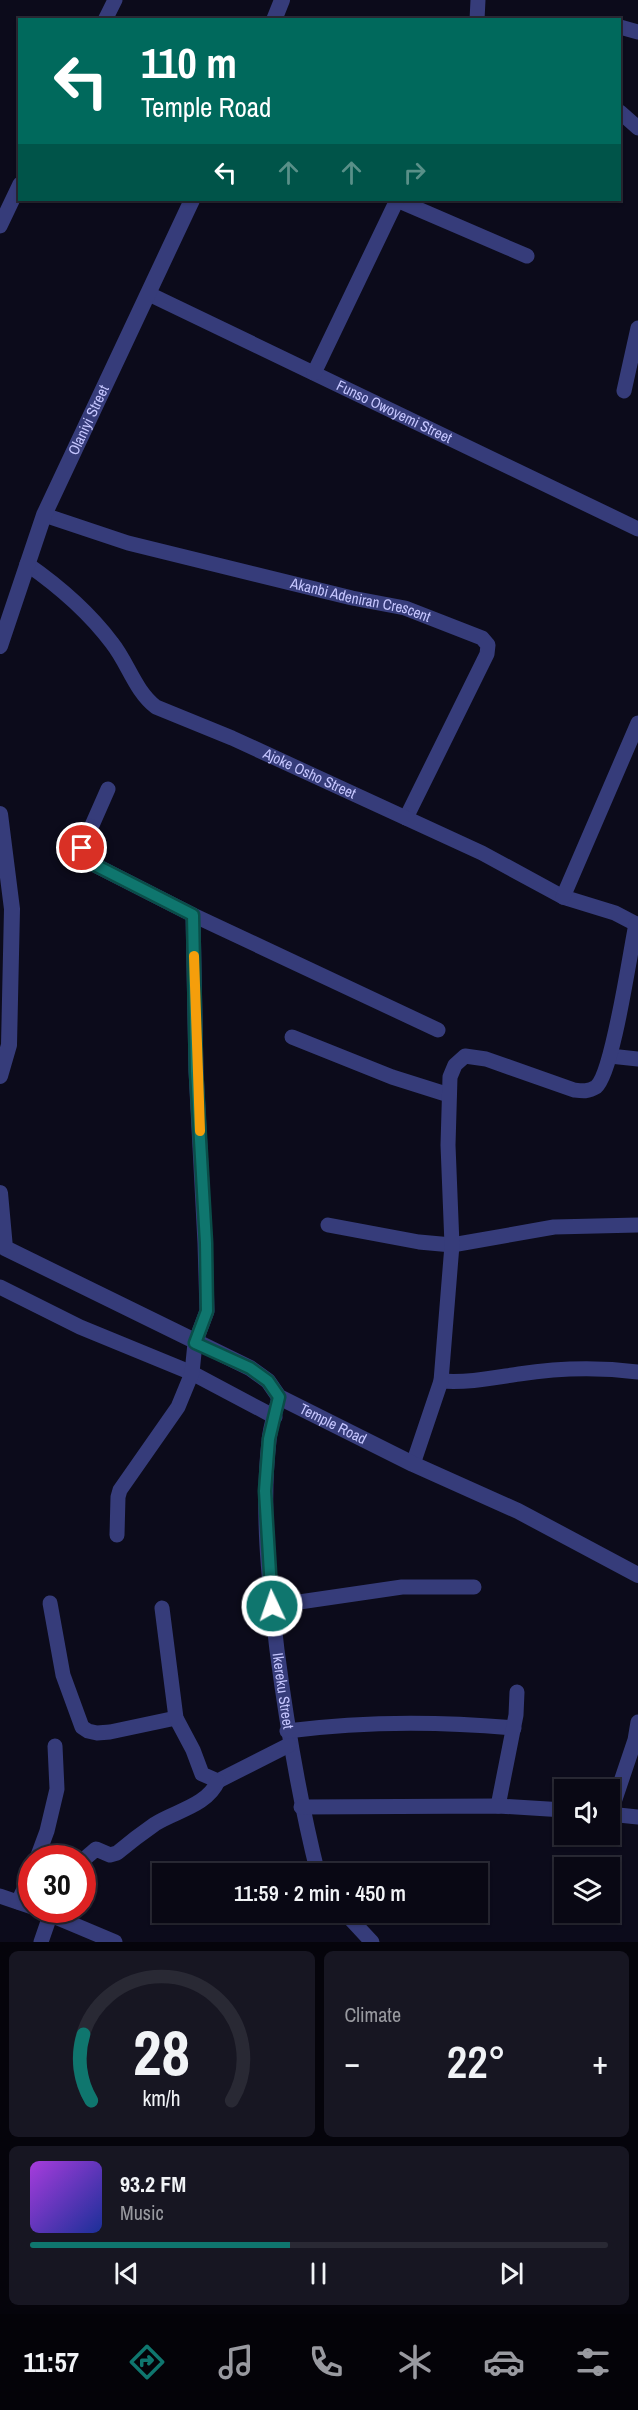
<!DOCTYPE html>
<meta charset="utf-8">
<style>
:root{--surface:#090814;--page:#171622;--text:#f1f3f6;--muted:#999aa0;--line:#292934;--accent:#0f766e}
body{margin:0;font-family:"Archivo Narrow",sans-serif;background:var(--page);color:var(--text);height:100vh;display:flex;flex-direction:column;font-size:22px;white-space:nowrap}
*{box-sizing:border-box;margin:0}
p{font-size:20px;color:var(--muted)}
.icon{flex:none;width:33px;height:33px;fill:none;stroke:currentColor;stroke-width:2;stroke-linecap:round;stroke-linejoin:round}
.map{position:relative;height:1942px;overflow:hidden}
.details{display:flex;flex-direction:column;gap:9px;padding:9px;background:#05040b;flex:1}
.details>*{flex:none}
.banner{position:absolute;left:18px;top:18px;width:603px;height:183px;border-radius:0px;box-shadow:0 2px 4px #0004,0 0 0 2px var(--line);background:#00695c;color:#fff;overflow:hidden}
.controls{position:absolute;left:554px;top:1779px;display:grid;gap:12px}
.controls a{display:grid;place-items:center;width:66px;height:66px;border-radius:0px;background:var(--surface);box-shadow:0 2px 4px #0004,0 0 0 2px var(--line);font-size:30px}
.speed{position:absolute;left:18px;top:1845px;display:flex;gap:12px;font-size:30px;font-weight:700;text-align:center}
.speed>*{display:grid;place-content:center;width:78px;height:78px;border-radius:50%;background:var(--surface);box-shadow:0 2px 4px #0004,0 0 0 2px var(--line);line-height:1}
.speed .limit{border:9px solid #d22;background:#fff;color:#111}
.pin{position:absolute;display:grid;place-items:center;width:51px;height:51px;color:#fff;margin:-26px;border:3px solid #fff;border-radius:50%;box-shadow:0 2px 6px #0007}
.me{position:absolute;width:66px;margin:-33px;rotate:357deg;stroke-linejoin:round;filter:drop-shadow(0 0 4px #0008)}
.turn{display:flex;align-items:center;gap:21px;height:126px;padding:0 24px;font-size:27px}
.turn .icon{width:78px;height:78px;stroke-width:2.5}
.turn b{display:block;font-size:42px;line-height:51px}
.lanes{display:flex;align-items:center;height:57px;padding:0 24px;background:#0003;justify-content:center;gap:30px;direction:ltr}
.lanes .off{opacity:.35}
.big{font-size:45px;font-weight:600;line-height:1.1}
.details .card{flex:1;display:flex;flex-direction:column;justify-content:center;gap:9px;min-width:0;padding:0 21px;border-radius:9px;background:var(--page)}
.details .dial{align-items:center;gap:0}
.dial svg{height:156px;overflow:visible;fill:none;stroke:var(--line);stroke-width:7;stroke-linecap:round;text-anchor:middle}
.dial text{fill:var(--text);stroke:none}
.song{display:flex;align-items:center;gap:18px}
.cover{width:72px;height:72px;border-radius:9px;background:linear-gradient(135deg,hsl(280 70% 55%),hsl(230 70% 35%))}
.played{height:6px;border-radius:3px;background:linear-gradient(90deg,var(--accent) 45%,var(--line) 45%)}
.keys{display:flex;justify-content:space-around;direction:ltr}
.heat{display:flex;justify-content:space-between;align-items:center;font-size:33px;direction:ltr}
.details .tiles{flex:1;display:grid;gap:9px;grid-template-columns:1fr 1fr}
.card:last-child{grid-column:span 2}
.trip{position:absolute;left:152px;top:1863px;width:336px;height:60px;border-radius:0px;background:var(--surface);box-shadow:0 2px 4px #0004,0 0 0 2px var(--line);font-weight:600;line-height:60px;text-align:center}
.menu{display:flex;height:96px;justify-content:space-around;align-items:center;background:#040308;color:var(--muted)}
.menu .icon{width:42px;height:42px}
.menu .current{color:var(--accent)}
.menu b{font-size:27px;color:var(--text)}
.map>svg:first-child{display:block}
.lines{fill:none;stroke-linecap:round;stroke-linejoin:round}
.minor{stroke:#363c7a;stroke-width:15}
.tertiary{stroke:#363c7a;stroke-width:16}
.route-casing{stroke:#0a4d48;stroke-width:15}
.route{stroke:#0f766e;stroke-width:10}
.slow{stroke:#f59e0b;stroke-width:10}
.labels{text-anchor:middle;stroke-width:6;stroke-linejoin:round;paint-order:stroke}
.street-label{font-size:15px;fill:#c6c6ff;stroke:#0c0b1b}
</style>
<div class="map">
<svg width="638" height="1942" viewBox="0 0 638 1942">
<rect width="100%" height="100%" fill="#0c0b1b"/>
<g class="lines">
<g class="minor">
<path d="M105 20 115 0"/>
<path d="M477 20 478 0"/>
<path d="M620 27 638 32"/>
<path d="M620 112 638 128"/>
<path d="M397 200 527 256"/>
<path d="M0 226 20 184"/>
<path id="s1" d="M149 294 638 529"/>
<path d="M314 373 397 200"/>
<path d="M624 391 638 328"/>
<path id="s2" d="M44 515 128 543 352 598 405 608 482 638 488 645 487 654 406 818"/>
<path id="s3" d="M27 564C60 587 88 611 112 643 128 663 135 691 156 707L232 738 482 853 563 897 615 913 638 925"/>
<path d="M108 789 82 848V855L87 861 193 915 438 1030"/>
<path d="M563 897 638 723"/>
<path d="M292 1037 392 1077 449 1095"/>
<path d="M610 1056 638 1059"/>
<path d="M328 1225 419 1242 452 1245 554 1227 638 1225"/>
<path d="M0 1287 80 1327 192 1373 275 1417"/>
<path d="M441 1381C468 1383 492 1378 519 1374 558 1368 599 1367 638 1372"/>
<path id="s4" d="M279 1397C276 1411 270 1426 269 1441 261 1510 269 1582 277 1650 287 1727 299 1798 318 1874"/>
<path d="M413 1464 441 1381 452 1245 448 1145 450 1077 455 1065 465 1056 486 1059 574 1090C582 1091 588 1092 596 1087 613 1073 630 952 636 924"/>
<path d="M117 1535 118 1497 120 1490 178 1407 192 1373 195 1343 207 1311 205 1243 196 1071 193 915"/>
<path d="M50 1603 63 1675 82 1727 88 1731 97 1733 110 1732 176 1718"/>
<path d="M272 1606 402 1587H474"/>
<path d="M162 1608 176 1718 193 1750 202 1774 218 1781 289 1745"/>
<path d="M287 1731C363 1721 438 1721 514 1728"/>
<path d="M498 1806 516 1715 517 1692"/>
<path d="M301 1807 498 1806 564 1810"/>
<path d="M609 1814 638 1817"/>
<path d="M610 1814 635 1740 638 1722"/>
<path d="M37 1858 47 1831 57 1789 55 1746"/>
<path d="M82 1861 96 1849 110 1855 117 1853C129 1843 142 1833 155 1824 175 1811 207 1806 218 1781"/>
<path d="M0 1896 32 1907"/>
<path d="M18 1902 32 1872"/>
<path d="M39 1910 115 1942"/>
<path d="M344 1912 372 1942"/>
<path d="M41 1942 52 1910"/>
</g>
<g class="tertiary">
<path d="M274 20 282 0"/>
<path id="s5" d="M0 646 44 515 192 200"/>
<path d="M0 814 12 909 9 1045 0 1076"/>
<path id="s6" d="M0 1193 5 1248 250 1368 268 1381 279 1397 413 1464 518 1511 638 1575"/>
</g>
</g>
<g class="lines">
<g class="route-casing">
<path id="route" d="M82 848V855L87 861 193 915 196 1071 206 1243 207 1311 195 1343 250 1368 268 1381 279 1397 269 1439 265 1491 272 1606"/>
</g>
<use href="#route" class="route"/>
<path class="slow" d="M194 956 200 1131"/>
</g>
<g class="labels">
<g class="street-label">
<text dy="5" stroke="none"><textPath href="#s1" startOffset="272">Funso Owoyemi Street</textPath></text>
<text dy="5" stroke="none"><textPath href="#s5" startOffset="243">Olaniyi Street</textPath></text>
<text dy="5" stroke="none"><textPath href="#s2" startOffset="328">Akanbi Adeniran Crescent</textPath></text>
<text dy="5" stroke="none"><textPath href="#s3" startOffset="362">Ajoke Osho Street</textPath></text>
<text dy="5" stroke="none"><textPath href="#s6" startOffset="430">Temple Road</textPath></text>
<text dy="5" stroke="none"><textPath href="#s4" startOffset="296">Ikereku Street</textPath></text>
</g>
</g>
</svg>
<div class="controls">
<a><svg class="icon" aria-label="sound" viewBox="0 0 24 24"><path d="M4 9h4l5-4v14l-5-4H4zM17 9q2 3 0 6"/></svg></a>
<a><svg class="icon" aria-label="layers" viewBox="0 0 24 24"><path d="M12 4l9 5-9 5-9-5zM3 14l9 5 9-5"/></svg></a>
</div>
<div class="speed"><div class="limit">30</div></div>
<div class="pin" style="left:82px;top:848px;background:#d93025"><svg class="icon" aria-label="arrive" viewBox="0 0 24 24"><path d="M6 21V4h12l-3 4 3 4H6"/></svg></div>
<svg class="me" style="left:272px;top:1606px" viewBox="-20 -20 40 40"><circle r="17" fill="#0f766e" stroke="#fff" stroke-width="3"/><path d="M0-11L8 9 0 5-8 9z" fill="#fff"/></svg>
<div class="trip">11:59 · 2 min · 450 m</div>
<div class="banner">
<div class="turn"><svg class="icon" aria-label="left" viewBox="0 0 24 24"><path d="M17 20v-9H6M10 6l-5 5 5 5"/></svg><div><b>110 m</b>Temple Road</div></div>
<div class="lanes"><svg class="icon" aria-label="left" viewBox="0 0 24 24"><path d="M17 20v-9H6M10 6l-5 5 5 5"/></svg><svg class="icon off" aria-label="ahead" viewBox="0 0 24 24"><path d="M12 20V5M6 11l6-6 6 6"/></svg><svg class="icon off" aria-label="ahead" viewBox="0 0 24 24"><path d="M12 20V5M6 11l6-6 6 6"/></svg><svg class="icon off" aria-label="right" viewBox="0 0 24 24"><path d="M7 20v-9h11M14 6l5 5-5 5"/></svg></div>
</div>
</div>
<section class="details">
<div class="tiles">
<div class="card dial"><svg viewBox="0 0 100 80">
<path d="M14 69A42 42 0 1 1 86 69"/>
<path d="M14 69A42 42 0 0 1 10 35" stroke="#0f766e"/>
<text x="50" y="56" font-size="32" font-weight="700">28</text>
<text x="50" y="72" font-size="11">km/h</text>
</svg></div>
<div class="card"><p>Climate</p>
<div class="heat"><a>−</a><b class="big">22°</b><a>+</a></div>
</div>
<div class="card">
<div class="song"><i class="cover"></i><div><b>93.2 FM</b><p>Music</p></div></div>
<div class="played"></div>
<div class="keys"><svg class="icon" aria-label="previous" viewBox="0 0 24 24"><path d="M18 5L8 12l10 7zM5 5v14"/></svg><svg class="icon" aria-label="pause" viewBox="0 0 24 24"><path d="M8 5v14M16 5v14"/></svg><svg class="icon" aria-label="next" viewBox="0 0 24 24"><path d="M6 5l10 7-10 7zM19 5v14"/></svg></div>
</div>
</div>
</section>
<nav class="menu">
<b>11:57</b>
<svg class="icon current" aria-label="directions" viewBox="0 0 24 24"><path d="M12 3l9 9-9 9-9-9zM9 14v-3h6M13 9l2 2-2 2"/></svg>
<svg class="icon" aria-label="music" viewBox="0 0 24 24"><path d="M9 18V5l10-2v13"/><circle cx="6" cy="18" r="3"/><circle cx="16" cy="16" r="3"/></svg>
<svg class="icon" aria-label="phone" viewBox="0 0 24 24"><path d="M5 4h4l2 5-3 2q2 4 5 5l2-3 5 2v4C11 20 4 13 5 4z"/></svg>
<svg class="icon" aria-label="climate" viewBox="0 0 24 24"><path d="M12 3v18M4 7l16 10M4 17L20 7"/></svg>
<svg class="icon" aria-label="car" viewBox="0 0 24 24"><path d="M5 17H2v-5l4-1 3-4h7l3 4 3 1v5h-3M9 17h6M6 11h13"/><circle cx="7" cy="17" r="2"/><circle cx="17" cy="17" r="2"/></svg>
<svg class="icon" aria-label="filters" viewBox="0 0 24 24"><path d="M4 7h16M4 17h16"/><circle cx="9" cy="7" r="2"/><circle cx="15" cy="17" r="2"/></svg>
</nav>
